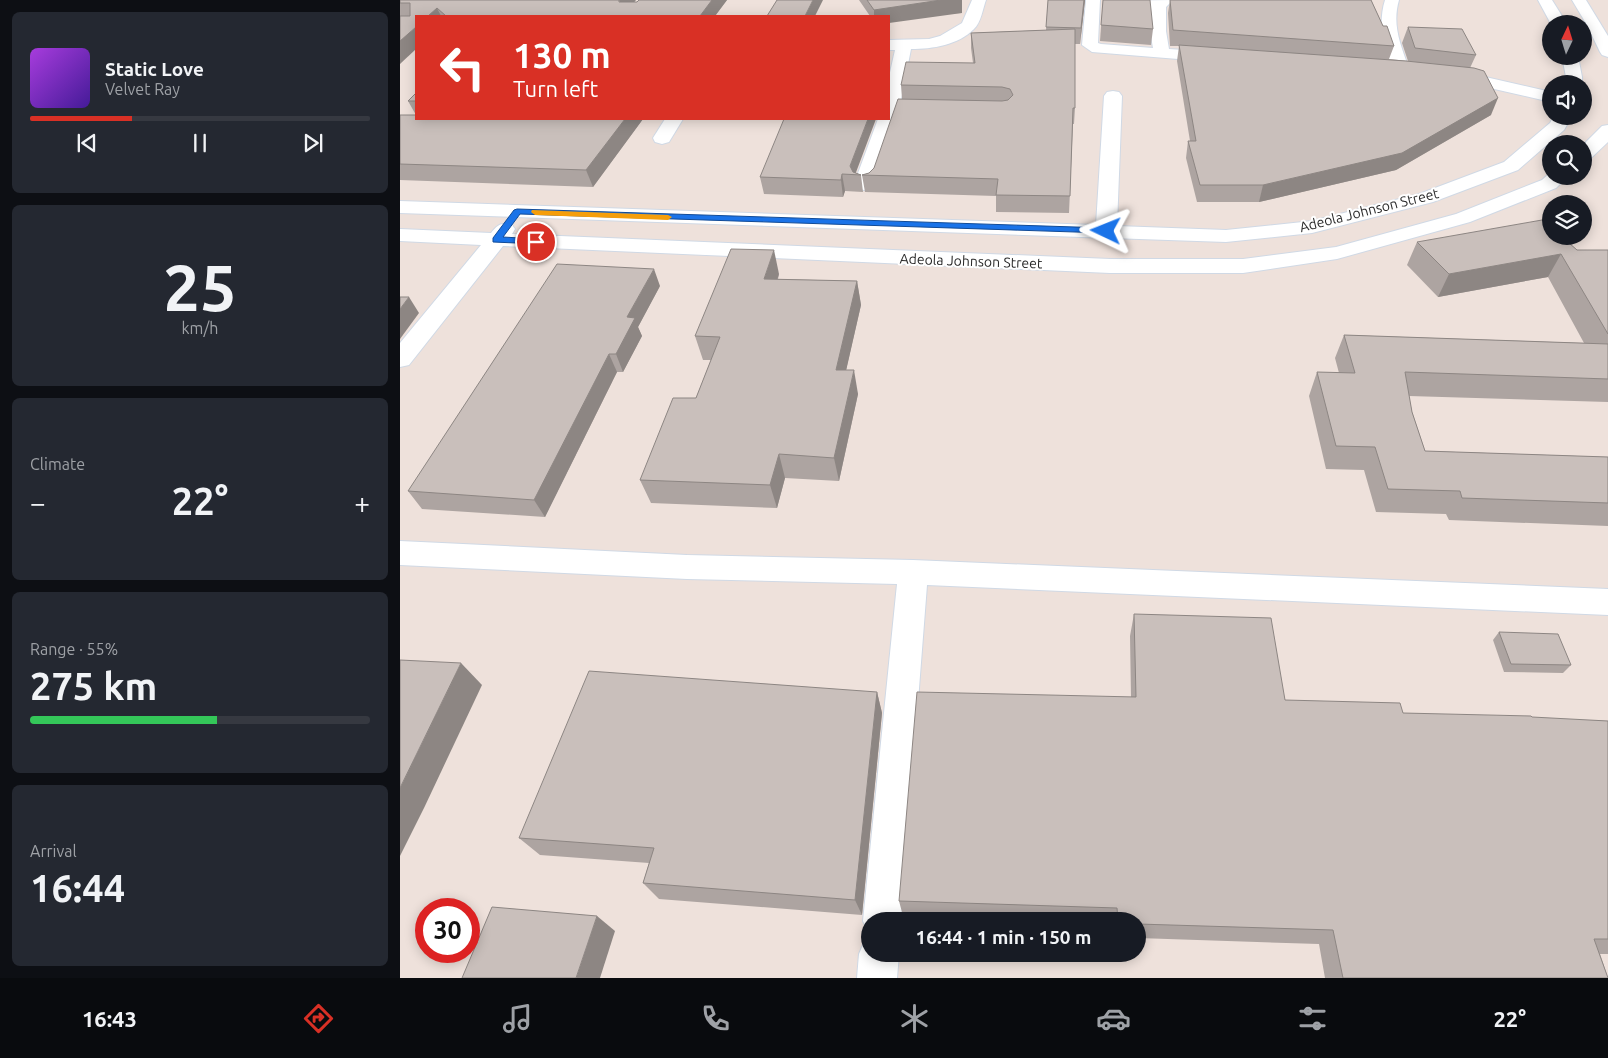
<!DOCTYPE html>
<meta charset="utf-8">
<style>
:root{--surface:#171b24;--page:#242831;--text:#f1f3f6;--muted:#9ea1a6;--line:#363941;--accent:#d93025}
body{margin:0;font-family:Ubuntu,sans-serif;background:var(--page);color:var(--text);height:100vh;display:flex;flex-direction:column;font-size:19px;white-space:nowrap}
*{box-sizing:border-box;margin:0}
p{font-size:16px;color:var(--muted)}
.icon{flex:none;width:28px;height:28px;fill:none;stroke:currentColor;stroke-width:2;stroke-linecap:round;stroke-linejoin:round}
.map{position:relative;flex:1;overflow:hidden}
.drawer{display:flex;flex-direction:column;gap:12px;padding:12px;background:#0d0f14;width:400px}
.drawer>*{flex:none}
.guide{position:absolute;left:15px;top:15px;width:475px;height:105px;border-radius:0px;box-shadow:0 2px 12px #0003;background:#d93025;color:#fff;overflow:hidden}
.needle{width:32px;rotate:4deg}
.controls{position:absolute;left:1142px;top:15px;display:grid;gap:10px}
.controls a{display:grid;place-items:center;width:50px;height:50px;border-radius:50%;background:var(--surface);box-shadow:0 2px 12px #0003;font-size:25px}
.speed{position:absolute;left:15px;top:898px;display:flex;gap:10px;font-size:25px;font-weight:700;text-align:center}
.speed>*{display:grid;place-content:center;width:65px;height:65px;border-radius:50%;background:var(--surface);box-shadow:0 2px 12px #0003;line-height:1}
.speed .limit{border:8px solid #d22;background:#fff;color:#111}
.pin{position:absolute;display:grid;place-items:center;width:42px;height:42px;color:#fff;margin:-21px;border:2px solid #fff;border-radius:50%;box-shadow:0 1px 5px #0007}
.me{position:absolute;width:55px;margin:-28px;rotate:272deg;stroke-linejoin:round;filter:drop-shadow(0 0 4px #0008)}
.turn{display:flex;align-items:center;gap:18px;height:105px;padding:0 15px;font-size:22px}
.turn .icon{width:65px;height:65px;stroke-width:2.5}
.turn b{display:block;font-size:35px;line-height:42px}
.big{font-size:38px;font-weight:700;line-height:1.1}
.drawer .card{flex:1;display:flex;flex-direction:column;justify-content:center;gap:8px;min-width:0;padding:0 18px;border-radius:8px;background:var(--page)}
.drawer .dial{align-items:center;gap:0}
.dial b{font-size:65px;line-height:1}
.song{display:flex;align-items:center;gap:15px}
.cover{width:60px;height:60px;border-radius:8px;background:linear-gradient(135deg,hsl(280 70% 55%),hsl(260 70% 35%))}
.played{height:5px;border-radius:2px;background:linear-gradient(90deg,var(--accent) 30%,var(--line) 30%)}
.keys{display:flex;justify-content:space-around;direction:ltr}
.heat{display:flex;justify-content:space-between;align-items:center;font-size:28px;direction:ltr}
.charge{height:8px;border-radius:4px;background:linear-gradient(90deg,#34c759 55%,var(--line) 0)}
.trip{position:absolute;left:461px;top:912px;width:285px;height:50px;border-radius:25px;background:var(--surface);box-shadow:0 2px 12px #0003;font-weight:700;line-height:50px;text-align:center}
.dock{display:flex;height:80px;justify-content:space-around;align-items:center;background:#090b0e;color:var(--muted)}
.dock .icon{width:35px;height:35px}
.dock .on{color:var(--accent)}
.dock b{font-size:22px;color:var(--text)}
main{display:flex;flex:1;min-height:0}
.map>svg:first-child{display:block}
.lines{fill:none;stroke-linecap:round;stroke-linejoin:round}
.minor-casing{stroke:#d0d9e5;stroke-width:2}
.minor{fill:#fff;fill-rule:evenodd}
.wall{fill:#ada4a1}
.shaded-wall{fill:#8d8683}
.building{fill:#c9bfbb;stroke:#8d8683}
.route{fill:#1a73e8;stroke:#114b97}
.slow{fill:#f59e0b}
.labels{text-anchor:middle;stroke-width:4;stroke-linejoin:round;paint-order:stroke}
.far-street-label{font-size:14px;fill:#2a2a2a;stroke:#fff}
</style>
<main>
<section class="drawer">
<div class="card">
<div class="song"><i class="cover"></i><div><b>Static Love</b><p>Velvet Ray</p></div></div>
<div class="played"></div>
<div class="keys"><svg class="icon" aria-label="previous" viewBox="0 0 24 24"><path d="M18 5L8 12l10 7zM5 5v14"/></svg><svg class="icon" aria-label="pause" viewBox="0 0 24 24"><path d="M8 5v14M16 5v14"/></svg><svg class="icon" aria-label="next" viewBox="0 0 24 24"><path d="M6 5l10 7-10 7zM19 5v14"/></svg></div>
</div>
<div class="card dial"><b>25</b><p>km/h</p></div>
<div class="card"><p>Climate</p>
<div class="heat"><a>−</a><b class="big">22°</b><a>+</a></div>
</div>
<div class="card"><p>Range · 55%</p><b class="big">275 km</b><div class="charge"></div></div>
<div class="card"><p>Arrival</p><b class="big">16:44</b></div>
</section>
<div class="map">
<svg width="1208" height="978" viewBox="0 0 1208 978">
<rect width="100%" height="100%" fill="#eee1db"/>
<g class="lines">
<g class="minor-casing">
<g id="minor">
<path d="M572 0H586C583 8 581 23 574 29 558 45 533 49 511 49L498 115 474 184 471 188 464 190 457 188 454 184 478 119H489V77L495 50H489V40L529 39 540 36 562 23Z"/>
<path d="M686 0H700L698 43 701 44 753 48 750 31V9H714L709 7 706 4 709 1 773 0 766 7V31L769 49 815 52 821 54 823 57 821 60 815 62 692 52 682 45Z"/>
<path d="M985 0H999C992 24 1000 43 1008 66L1068 73 1151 92V102L1068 83 995 74C982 54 978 22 985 0Z"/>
<path d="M1138 0H1152L1167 24H1151Z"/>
<path d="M1172 0H1186L1208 36V57L1202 55 1200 52 1187 25Z"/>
<path d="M1162 56H1178L1182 77V84H1164L1166 77Z"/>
<path d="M713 91 719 92 722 96 717 226 826 230 912 221 1019 194 1104 162 1150 123 1154 116H1172L1164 130 1118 170 1033 202 912 233 826 242 0 213V201L696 225 704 96 707 92Z"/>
<path d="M265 119H283L269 142 262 144 255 142 253 138Z"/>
<path d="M1208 125V142L1191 158 1184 160V144L1202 126Z"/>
<path d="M1151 172V176H1168L1156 188 1070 222 937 259 843 273H710L103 246 9 365 0 367V343L81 245 0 241V229L91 233C98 224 102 222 112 225L115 229 112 234 710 259H843L936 247 1056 214 1142 180Z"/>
<path d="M0 541 287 555 513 560 1208 589V615L527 585 501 921H470V935L463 921 497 584 287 579 0 565Z"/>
<path d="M470 938V954H499L497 978H457L459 954 465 940Z"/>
</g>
</g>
<use href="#minor" class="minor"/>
</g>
<g class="wall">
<path d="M0 0 235 2H237L239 0H327L315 16H16L0 64Z"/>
<path d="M459 0H562V13L489 16H470Z"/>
<path d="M648 0H685L680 44H675V108L674 124H673L669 213 596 212V196L465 192 462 175 469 173 474 168 502 99 501 85 573 63 571 48V33L646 30Z"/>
<path d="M703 0 753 29 751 45 700 41Z"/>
<path d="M770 0H971L983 26 994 46 989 59 1008 61 1002 43 1008 27 1076 55 1070 68 1091 115 996 170 859 202H797L786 158 788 141H790L777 61 779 46H770L768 13Z"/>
<path d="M16 93V119H243L193 187 0 180V115H16L8 101Z"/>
<path d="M456 173 461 175 463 192 445 191 443 197 364 194 360 177Z"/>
<path d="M1017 242 1177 250H1208V402L1009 396 1012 412 1025 451 1208 457V526L1049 520 1046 514 976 512 964 470 926 469 909 396 917 372 939 373 935 358 944 335 1184 343 1148 277 1038 297 1007 265Z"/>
<path d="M379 274 378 279 457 281 461 305 446 370 458 394 439 481 385 478 377 508 251 503 240 480 296 398 311 360H303L295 336Z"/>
<path d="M260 286 238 327 242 336 223 372H217L145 517 22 509 8 491Z"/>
<path d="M734 614 885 700 1003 713 1208 721V954H1200L1208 978H925L919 944 738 938V921H682L503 916 499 901 731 697 730 636Z"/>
<path d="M1099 632 1171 665 1163 673 1104 672 1093 640Z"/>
<path d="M477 692 482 713 462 915 259 899 243 883 249 863 140 855 119 838Z"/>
</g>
<g class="shaded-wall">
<path d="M219 0H236L224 15Z"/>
<path d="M312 0H327L315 16H300Z"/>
<path d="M413 0H423L415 16H405Z"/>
<path d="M541 0H562V13L489 23V16H474V10Z"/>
<path d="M684 0H685L680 44 681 28Z"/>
<path d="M37 8 41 16H28Z"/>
<path d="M16 27V49L0 64V41Z"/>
<path d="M1098 98 1091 115 996 170 859 202 863 185Z"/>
<path d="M225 119H243L193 187 186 170Z"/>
<path d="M468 119H476L455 175H451L450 166Z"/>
<path d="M442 174 445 191 443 197 441 180Z"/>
<path d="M374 250 379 274 370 302 364 279Z"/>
<path d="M1161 254 1148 277 1038 297 1049 274Z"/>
<path d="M254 269 260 286 238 327 242 336 223 372 216 354 227 317Z"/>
<path d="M457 281 461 305 441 393 436 370Z"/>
<path d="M9 297 19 313 0 339V309Z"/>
<path d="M209 354 217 372 145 517 134 500Z"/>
<path d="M454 370 458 394 439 481 434 458Z"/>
<path d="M379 454 385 478 377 508 370 485Z"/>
<path d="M61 663 82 685 24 808 0 856V788Z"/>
<path d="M477 692 482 713 462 915 455 900Z"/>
<path d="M197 916 215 931 200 978H176Z"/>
</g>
<g class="building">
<path d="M0 0H219V2H237L239 0H312L300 16H46L37 8 28 16H16V27L0 41V16H10V3H0Z"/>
<path d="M377 0H413L405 16H367Z"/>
<path d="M467 0H541L474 10Z"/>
<path d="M648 0H684L681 28 646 27Z"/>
<path d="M703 0H750L753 29 701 25Z"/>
<path d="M770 0H971L983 26H987L994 46 773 30Z"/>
<path d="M1008 27 1062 29 1076 55 1015 48Z"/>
<path d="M675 29V108H673L670 196 596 195 598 179 462 175 469 173 474 168 498 99 602 101 608 100 613 95 610 89 602 87 501 85 506 62 575 63 571 33Z"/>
<path d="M779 45 1006 61 1074 68 1084 71 1098 98 1002 153 863 185H800L788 141H796Z"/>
<path d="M16 93V101H8Z"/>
<path d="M0 115H16V119H225L186 170 0 164Z"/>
<path d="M384 119H468L450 166 453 172 461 175 442 174 441 180 360 177Z"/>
<path d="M1142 220 1151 228V236H1161L1177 250H1208V334L1161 254 1049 274 1017 242Z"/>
<path d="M331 249 374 250 364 279 457 281 436 370H454L434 458 379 454 370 485 240 480 273 398H296L320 337 295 336Z"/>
<path d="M157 264 254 269 227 317 235 318 216 354H209L134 500 8 491Z"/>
<path d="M0 297H9L0 309Z"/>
<path d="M944 335 1208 344V379L1005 372 1012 412 1025 451 1208 457V503L1062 498 1060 491 988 489 975 447 936 446 917 372 955 373Z"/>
<path d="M734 614 871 618 885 700 1000 703 1003 713 1131 716 1132 717 1208 721V939H1194L1208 978H943L933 930 738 924V921H718L717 908 499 901 517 692 736 697Z"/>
<path d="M1099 632 1158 634 1171 665 1111 664Z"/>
<path d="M0 660 61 663 0 788Z"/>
<path d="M189 671 477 692 455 900 243 883 254 848 119 838Z"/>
<path d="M92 907 197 916 176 978H62Z"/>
</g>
<path class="route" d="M117 209 706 228 711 231 706 233 120 214 103 237 136 239 139 240V244L93 242V238L114 210Z"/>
<path class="slow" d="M132 210 268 215 272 217 268 220 135 215 131 212Z"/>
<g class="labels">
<g class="far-street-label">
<text transform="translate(969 210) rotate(-14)" y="5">Adeola Johnson Street</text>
<text transform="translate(571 261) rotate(2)" y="5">Adeola Johnson Street</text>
</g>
</g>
</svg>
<div class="controls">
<a><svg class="needle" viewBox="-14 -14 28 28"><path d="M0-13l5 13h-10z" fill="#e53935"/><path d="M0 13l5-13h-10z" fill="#9ea1a6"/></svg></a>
<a><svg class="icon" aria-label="sound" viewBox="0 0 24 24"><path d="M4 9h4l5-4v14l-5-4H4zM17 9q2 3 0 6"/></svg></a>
<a><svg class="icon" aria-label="search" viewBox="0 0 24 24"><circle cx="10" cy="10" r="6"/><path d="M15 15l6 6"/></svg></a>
<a><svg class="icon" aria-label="layers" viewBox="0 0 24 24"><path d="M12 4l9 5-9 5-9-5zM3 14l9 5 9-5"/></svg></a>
</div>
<div class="speed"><div class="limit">30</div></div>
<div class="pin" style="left:136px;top:242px;background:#d93025"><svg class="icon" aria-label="arrive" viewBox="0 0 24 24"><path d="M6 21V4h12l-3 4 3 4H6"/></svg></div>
<svg class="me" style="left:706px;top:231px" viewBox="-20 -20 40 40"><path d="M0-17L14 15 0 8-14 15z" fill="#1a73e8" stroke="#fff" stroke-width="4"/></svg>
<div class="trip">16:44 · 1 min · 150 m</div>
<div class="guide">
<div class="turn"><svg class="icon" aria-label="left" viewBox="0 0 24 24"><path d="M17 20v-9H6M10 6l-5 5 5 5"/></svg><div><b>130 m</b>Turn left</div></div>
</div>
</div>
</main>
<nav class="dock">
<b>16:43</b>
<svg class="icon on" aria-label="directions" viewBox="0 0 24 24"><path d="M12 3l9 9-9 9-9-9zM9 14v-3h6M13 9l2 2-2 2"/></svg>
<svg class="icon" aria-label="music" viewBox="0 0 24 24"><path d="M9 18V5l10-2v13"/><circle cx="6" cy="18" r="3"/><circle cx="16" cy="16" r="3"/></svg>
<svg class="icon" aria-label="phone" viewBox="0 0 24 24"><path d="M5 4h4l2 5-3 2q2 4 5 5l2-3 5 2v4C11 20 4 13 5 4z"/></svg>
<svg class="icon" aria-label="climate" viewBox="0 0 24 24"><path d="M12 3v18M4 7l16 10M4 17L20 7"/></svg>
<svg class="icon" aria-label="car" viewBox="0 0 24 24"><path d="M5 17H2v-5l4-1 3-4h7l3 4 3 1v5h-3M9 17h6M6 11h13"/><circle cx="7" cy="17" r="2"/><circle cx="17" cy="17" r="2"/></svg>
<svg class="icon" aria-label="filters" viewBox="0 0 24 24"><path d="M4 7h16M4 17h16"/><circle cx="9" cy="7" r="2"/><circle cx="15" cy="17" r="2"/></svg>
<b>22°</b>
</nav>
